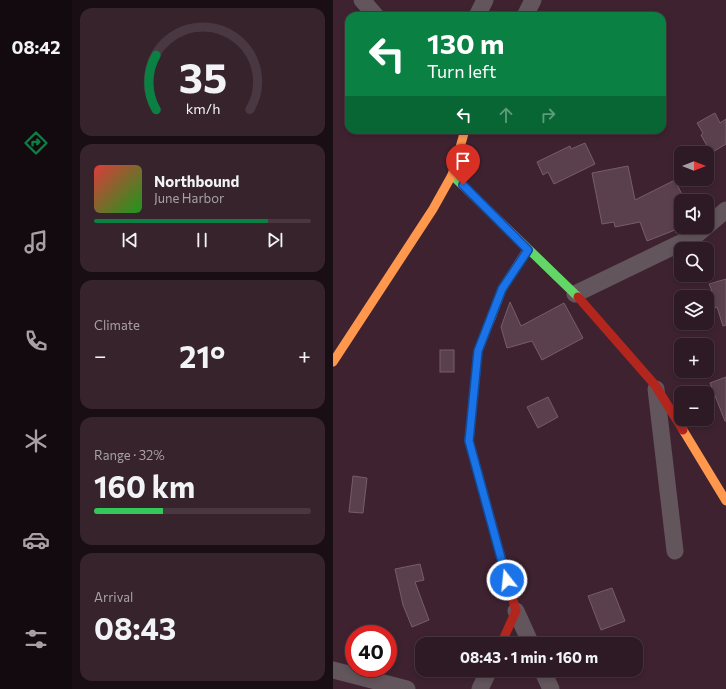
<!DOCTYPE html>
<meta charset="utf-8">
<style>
:root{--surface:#2e1a24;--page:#36232c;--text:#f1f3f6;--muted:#a7a1a6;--line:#493841;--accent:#0b8043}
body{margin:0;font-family:Commissioner,sans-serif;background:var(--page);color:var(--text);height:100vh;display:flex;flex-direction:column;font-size:15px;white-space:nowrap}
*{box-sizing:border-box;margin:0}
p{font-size:13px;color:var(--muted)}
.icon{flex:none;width:22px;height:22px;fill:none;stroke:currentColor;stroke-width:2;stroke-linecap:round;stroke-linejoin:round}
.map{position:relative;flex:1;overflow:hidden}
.sheet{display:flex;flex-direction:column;gap:8px;padding:8px;background:#190e14;width:261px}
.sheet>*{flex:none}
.banner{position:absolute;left:12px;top:12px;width:321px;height:122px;border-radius:12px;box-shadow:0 2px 6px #0003,0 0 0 1px var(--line);background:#0b8043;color:#fff;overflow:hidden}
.needle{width:26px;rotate:90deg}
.buttons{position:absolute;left:341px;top:146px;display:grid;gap:8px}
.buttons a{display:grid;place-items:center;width:40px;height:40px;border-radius:8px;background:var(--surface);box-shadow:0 2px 6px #0003,0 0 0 1px var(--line);font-size:20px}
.speed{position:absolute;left:12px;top:625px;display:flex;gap:8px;font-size:20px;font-weight:700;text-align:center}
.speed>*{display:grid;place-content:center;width:52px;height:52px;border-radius:50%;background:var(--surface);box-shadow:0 2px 6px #0003,0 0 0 1px var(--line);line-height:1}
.speed .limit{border:6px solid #d22;background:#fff;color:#111}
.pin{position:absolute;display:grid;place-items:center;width:34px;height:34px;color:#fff;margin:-41px -17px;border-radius:50% 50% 50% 0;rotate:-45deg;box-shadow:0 0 4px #0007}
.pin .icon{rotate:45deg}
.me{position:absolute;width:44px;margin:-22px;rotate:344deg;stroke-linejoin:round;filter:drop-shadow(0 0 3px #0008)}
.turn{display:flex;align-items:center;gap:14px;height:84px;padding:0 16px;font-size:18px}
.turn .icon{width:52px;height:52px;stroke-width:2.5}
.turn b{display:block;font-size:28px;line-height:34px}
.lanes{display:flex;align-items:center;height:38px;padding:0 16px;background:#0003;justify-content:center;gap:20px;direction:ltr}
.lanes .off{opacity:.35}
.big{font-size:30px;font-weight:700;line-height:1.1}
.sheet .tile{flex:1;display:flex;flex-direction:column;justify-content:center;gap:6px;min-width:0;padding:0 14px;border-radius:12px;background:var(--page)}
.sheet .dial{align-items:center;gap:0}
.dial svg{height:104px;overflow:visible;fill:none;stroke:var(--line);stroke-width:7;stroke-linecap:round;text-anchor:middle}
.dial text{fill:var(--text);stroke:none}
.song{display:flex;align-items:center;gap:12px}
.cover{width:48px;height:48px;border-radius:6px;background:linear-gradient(135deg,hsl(0 70% 55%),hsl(120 70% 35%))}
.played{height:4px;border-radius:2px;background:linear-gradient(90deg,var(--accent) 80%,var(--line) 80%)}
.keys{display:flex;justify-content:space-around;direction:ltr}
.heat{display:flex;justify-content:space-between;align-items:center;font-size:22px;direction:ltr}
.charge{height:6px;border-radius:3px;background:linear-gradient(90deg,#34c759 32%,var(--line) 0)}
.trip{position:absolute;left:82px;top:637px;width:228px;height:40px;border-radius:12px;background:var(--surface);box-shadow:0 2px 6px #0003,0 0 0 1px var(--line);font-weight:700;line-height:40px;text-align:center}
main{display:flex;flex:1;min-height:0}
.tabs{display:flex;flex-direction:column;width:72px;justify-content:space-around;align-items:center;background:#120a0e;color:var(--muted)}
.tabs .icon{width:28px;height:28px}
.tabs .on{color:var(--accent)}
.tabs b{font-size:18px;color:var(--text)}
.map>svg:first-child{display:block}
.building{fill:#5a404d;stroke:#765d69}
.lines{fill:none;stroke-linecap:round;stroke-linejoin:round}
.street{stroke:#62555b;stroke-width:17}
.fast{stroke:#63d668;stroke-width:9}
.slow{stroke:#ff974d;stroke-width:9}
.jam{stroke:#b3261e;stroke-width:9}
.route-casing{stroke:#114b97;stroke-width:10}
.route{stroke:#1a73e8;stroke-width:7}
</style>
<main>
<nav class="tabs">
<b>08:42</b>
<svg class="icon on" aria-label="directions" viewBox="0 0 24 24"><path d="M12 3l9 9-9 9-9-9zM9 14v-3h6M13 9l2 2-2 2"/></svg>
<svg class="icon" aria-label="music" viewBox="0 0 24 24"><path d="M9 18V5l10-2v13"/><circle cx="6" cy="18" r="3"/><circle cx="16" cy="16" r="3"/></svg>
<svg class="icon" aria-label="phone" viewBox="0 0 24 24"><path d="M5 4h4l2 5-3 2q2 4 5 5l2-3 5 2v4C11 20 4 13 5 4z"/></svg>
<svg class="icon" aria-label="climate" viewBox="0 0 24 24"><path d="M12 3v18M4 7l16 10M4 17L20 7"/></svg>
<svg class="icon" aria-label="car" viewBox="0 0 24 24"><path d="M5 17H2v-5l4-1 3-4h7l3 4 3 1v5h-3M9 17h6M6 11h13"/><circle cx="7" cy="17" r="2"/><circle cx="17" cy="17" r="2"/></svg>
<svg class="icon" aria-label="filters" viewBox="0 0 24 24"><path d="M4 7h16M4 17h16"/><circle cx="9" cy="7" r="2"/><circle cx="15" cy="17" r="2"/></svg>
</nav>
<section class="sheet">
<div class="tile dial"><svg viewBox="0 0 100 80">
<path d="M14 69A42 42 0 1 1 86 69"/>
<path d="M14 69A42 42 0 0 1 14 27" stroke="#0b8043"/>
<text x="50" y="56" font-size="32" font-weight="700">35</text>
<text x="50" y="72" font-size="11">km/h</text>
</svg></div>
<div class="tile">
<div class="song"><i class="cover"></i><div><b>Northbound</b><p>June Harbor</p></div></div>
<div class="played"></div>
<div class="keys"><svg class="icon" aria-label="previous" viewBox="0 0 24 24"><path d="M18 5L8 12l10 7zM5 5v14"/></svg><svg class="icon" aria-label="pause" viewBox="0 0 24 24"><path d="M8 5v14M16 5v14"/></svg><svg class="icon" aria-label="next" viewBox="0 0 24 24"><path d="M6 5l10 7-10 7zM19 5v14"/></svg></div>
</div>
<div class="tile"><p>Climate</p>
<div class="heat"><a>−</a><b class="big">21°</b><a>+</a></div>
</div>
<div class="tile"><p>Range · 32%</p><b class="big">160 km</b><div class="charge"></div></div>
<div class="tile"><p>Arrival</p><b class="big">08:43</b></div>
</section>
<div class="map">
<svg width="393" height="689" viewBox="0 0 393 689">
<rect width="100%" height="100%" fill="#3e2230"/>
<g class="building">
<path d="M382 113 387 123 393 119V144L378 153 368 135 370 133 364 123Z"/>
<path d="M252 143 262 164 221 184 215 172 210 175 204 162 237 146 238 149Z"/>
<path d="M295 166 302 200 342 180 352 201H348V227H356L343 233 342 230 314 241 307 222 282 227 281 222 269 224 259 173Z"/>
<path d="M393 279V325L390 326 384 307 376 310 374 297H372L371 294 379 291 376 284Z"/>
<path d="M177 302 188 326 231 303 250 338 209 360 199 341 174 348 168 327Z"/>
<rect x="107" y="350" width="14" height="22"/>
<path d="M393 377V421H392L377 383Z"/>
<path d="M215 397 225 417 205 428 194 407Z"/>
<path d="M20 476 34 478 30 513 16 512Z"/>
<path d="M87 564 91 580 82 582 96 620 79 627 70 605 62 569Z"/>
<path d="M279 588 292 621 268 630 255 596Z"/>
</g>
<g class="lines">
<g class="street">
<path d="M29 0 43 16"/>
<path d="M144 16 152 0"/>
<path d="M192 16 200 0"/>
<path d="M374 226 393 210"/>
<path d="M242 294 362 236 373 227"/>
<path d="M323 389 342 551"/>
<path d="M183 611 198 644"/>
<path d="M0 670 74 689"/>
<path d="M209 670 218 689"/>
<path d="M147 689 156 670"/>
</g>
<path class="fast" d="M119 175 245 297"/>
<g class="slow">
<path d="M157 321 169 289 195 249"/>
<path d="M0 362 100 209 119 175 132 130"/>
<path d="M350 430 393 501"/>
</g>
<g class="jam">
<path d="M245 297 322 385 350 430"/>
<path d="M157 321 145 351 136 441 183 611 168 644"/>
</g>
</g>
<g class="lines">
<g class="route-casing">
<path id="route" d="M130 185 195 250 169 289 145 351 136 441 174 580"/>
</g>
<use href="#route" class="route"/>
</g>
</svg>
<div class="buttons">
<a><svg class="needle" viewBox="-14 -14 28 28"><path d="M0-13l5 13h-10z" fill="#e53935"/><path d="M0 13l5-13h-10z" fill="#a7a1a6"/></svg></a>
<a><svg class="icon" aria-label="sound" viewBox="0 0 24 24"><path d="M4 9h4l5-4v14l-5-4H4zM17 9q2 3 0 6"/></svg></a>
<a><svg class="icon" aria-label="search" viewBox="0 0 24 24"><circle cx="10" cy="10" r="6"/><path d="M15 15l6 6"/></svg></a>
<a><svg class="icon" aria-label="layers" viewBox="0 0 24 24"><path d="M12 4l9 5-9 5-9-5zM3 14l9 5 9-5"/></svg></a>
<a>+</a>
<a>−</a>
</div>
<div class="speed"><div class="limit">40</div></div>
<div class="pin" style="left:130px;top:185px;background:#d93025"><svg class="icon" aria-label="arrive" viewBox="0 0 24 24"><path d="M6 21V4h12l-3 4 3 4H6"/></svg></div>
<svg class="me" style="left:174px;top:580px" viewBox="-20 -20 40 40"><circle r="17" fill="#1a73e8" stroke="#fff" stroke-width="3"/><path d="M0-11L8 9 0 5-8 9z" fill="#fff"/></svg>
<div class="trip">08:43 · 1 min · 160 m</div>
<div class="banner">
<div class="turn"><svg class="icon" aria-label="left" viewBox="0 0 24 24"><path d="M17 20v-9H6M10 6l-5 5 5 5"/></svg><div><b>130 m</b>Turn left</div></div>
<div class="lanes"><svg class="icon" aria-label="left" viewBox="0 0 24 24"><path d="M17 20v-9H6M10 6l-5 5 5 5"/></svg><svg class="icon off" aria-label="ahead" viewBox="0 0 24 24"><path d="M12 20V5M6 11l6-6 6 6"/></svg><svg class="icon off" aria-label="right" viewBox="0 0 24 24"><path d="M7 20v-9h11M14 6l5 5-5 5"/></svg></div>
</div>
</div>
</main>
